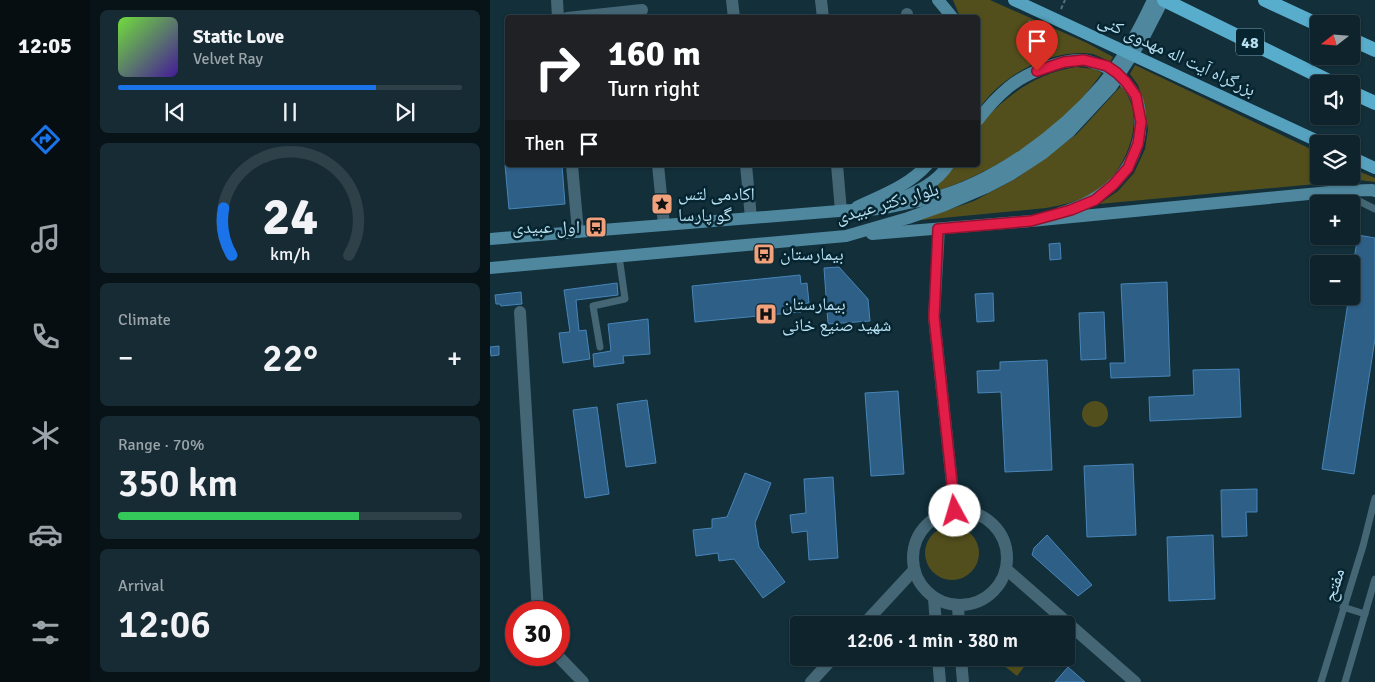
<!DOCTYPE html>
<meta charset="utf-8">
<style>
:root{--surface:#0e232c;--page:#172b34;--text:#f1f3f6;--muted:#9ba4a9;--line:#2e4048;--accent:#1a73e8}
body{margin:0;font-family:Signika,"Noto Naskh Arabic",sans-serif;background:var(--page);color:var(--text);height:100vh;display:flex;flex-direction:column;font-size:19px;white-space:nowrap}
*{box-sizing:border-box;margin:0}
p{font-size:16px;color:var(--muted)}
.icon{flex:none;width:28px;height:28px;fill:none;stroke:currentColor;stroke-width:2;stroke-linecap:round;stroke-linejoin:round}
.map{position:relative;flex:1;overflow:hidden}
.details{display:flex;flex-direction:column;gap:10px;padding:10px;background:#081318;width:400px}
.details>*{flex:none}
.guide{position:absolute;left:15px;top:15px;width:475px;height:152px;border-radius:5px;box-shadow:0 1px 4px #0004,0 0 0 1px var(--line);background:#202124;color:#fff;overflow:hidden}
.needle{width:32px;rotate:253deg}
.controls{position:absolute;left:820px;top:15px;display:grid;gap:10px}
.controls a{display:grid;place-items:center;width:50px;height:50px;border-radius:5px;background:var(--surface);box-shadow:0 1px 4px #0004,0 0 0 1px var(--line);font-size:25px}
.speed{position:absolute;left:15px;top:601px;display:flex;gap:10px;font-size:25px;font-weight:700;text-align:center}
.speed>*{display:grid;place-content:center;width:65px;height:65px;border-radius:50%;background:var(--surface);box-shadow:0 1px 4px #0004,0 0 0 1px var(--line);line-height:1}
.speed .limit{border:8px solid #d22;background:#fff;color:#111}
.pin{position:absolute;display:grid;place-items:center;width:42px;height:42px;color:#fff;margin:-51px -21px;border-radius:50% 50% 50% 0;rotate:-45deg;box-shadow:0 0 5px #0007}
.pin .icon{rotate:45deg}
.me{position:absolute;width:55px;margin:-28px;rotate:354deg;stroke-linejoin:round;filter:drop-shadow(0 0 4px #0008)}
.turn{display:flex;align-items:center;gap:18px;height:105px;padding:0 20px;font-size:22px}
.turn .icon{width:65px;height:65px;stroke-width:2.5}
.turn b{display:block;font-size:35px;line-height:42px}
.then{display:flex;align-items:center;height:48px;padding:0 20px;background:#0003;gap:10px;font-size:19px}
.big{font-size:38px;font-weight:600;line-height:1.1}
.details .widget{flex:1;display:flex;flex-direction:column;justify-content:center;gap:8px;min-width:0;padding:0 18px;border-radius:8px;background:var(--page)}
.details .dial{align-items:center;gap:0}
.dial svg{height:130px;overflow:visible;fill:none;stroke:var(--line);stroke-width:7;stroke-linecap:round;text-anchor:middle}
.dial text{fill:var(--text);stroke:none}
.song{display:flex;align-items:center;gap:15px}
.cover{width:60px;height:60px;border-radius:8px;background:linear-gradient(135deg,hsl(100 70% 55%),hsl(260 70% 35%))}
.played{height:5px;border-radius:2px;background:linear-gradient(90deg,var(--accent) 75%,var(--line) 75%)}
.keys{display:flex;justify-content:space-around;direction:ltr}
.heat{display:flex;justify-content:space-between;align-items:center;font-size:28px;direction:ltr}
.charge{height:8px;border-radius:4px;background:linear-gradient(90deg,#34c759 70%,var(--line) 0)}
.trip{position:absolute;left:300px;top:616px;width:285px;height:50px;border-radius:5px;background:var(--surface);box-shadow:0 1px 4px #0004,0 0 0 1px var(--line);font-weight:600;line-height:50px;text-align:center}
main{display:flex;flex:1;min-height:0}
.dock{display:flex;flex-direction:column;width:90px;justify-content:space-around;align-items:center;background:#060e12;color:var(--muted)}
.dock .icon{width:35px;height:35px}
.dock .selected{color:var(--accent)}
.dock b{font-size:22px;color:var(--text)}
.map>svg:first-child{display:block}
.green{fill:#534f1c}
.building{fill:#2e5f87;stroke:#4785b8}
.lines{fill:none;stroke-linecap:round;stroke-linejoin:round}
.path{stroke:#4f717f;stroke-width:2;stroke-dasharray:4 2.5;stroke-linecap:butt}
.service{stroke:#446675;stroke-width:7}
.minor{stroke:#446675;stroke-width:12}
.secondary{stroke:#4e879e;stroke-width:12}
.primary{stroke:#55a1be;stroke-width:12}
.trunk{stroke:#58accc;stroke-width:14}
.route-casing{stroke:#92132f;stroke-width:12}
.route{stroke:#e11d48;stroke-width:9}
.labels{text-anchor:middle;stroke-width:5;stroke-linejoin:round;paint-order:stroke}
.shield{fill:#072530;stroke:#82a8b8;stroke-width:1}
.shield-label{font-size:16px;font-weight:bold;fill:#b6e0f2}
.street-label{font-size:18px;fill:#b6e0f2;stroke:#072530}
.poi-label{font-size:18px;fill:#b6e0f2;stroke:#072530;text-anchor:start}
</style>
<main>
<nav class="dock">
<b>12:05</b>
<svg class="icon selected" aria-label="directions" viewBox="0 0 24 24"><path d="M12 3l9 9-9 9-9-9zM9 14v-3h6M13 9l2 2-2 2"/></svg>
<svg class="icon" aria-label="music" viewBox="0 0 24 24"><path d="M9 18V5l10-2v13"/><circle cx="6" cy="18" r="3"/><circle cx="16" cy="16" r="3"/></svg>
<svg class="icon" aria-label="phone" viewBox="0 0 24 24"><path d="M5 4h4l2 5-3 2q2 4 5 5l2-3 5 2v4C11 20 4 13 5 4z"/></svg>
<svg class="icon" aria-label="climate" viewBox="0 0 24 24"><path d="M12 3v18M4 7l16 10M4 17L20 7"/></svg>
<svg class="icon" aria-label="car" viewBox="0 0 24 24"><path d="M5 17H2v-5l4-1 3-4h7l3 4 3 1v5h-3M9 17h6M6 11h13"/><circle cx="7" cy="17" r="2"/><circle cx="17" cy="17" r="2"/></svg>
<svg class="icon" aria-label="filters" viewBox="0 0 24 24"><path d="M4 7h16M4 17h16"/><circle cx="9" cy="7" r="2"/><circle cx="15" cy="17" r="2"/></svg>
</nav>
<section class="details">
<div class="widget">
<div class="song"><i class="cover"></i><div><b>Static Love</b><p>Velvet Ray</p></div></div>
<div class="played"></div>
<div class="keys"><svg class="icon" aria-label="previous" viewBox="0 0 24 24"><path d="M18 5L8 12l10 7zM5 5v14"/></svg><svg class="icon" aria-label="pause" viewBox="0 0 24 24"><path d="M8 5v14M16 5v14"/></svg><svg class="icon" aria-label="next" viewBox="0 0 24 24"><path d="M6 5l10 7-10 7zM19 5v14"/></svg></div>
</div>
<div class="widget dial"><svg viewBox="0 0 100 80">
<path d="M14 69A42 42 0 1 1 86 69"/>
<path d="M14 69A42 42 0 0 1 9 40" stroke="#1a73e8"/>
<text x="50" y="56" font-size="32" font-weight="700">24</text>
<text x="50" y="72" font-size="11">km/h</text>
</svg></div>
<div class="widget"><p>Climate</p>
<div class="heat"><a>−</a><b class="big">22°</b><a>+</a></div>
</div>
<div class="widget"><p>Range · 70%</p><b class="big">350 km</b><div class="charge"></div></div>
<div class="widget"><p>Arrival</p><b class="big">12:06</b></div>
</section>
<div class="map">
<svg width="885" height="682" viewBox="0 0 885 682">
<rect width="100%" height="100%" fill="#122f3a"/>
<g class="green">
<path d="M463 0H500L597 43 623 57 620 62C615 59 609 56 603 54 562 47 508 77 488 111V18L470 17Z"/>
<path d="M645 65 829 153V176H861V168L885 178V182L869 180 609 204 628 191 644 173 655 149 658 129 654 103 648 85 640 74Z"/>
<path d="M586 67 604 69 612 73C600 89 587 105 572 120 565 127 556 132 548 138 508 167 471 185 424 198L464 165H488C488 155 486 139 488 130 489 124 497 116 502 112 527 88 551 73 586 67Z"/>
<path d="M631 86C636 92 640 99 642 106 650 136 630 178 604 193 588 201 574 205 556 208L421 221 455 211 484 201 527 178 587 134Z"/>
<circle cx="605" cy="414" r="13"/>
<circle cx="462" cy="553" r="27"/>
<path d="M511 658H541L527 676 508 661Z"/>
</g>
<g class="building">
<path d="M15 165H72L75 204 19 209Z"/>
<path d="M868 235 885 238V339L864 474 832 469 859 296H861V278Z"/>
<path d="M570 243 571 259 560 260 559 244Z"/>
<path d="M349 267 378 299 380 321 338 324 334 268Z"/>
<path d="M310 275 311 284 317 283 319 303 310 304 311 312 205 322 202 286Z"/>
<path d="M677 282 680 376 621 378 620 363H635L631 284Z"/>
<path d="M127 283 128 295 86 300 89 331 96 330 100 359 73 363 69 333 80 332 74 290Z"/>
<path d="M31 292 32 304 11 306 10 304H6L5 295Z"/>
<path d="M503 293 504 321 487 322 485 294Z"/>
<path d="M614 312 616 359 591 360 589 313Z"/>
<path d="M158 319 160 354 133 356 134 363 104 367 103 354 121 351 118 324Z"/>
<path d="M9 346V355L1 356 0 347Z"/>
<path d="M557 360 562 470 515 472 511 392 488 393 487 371 510 370V362Z"/>
<path d="M749 369 751 417 660 421 659 397 704 395 703 370Z"/>
<path d="M408 391 414 474 381 476 375 393Z"/>
<path d="M157 400 166 463 136 467 127 404Z"/>
<path d="M107 407 119 494 95 498 83 410Z"/>
<path d="M643 464 646 535 597 537 594 466Z"/>
<path d="M255 473 281 483 265 523 269 547 295 582 273 598 244 559 229 561 228 553 206 556 203 530 222 528V519L237 517Z"/>
<path d="M343 477 348 558 319 560 317 531 302 533 300 515 316 513 314 479Z"/>
<path d="M767 489V512H756L757 536 732 537 731 490Z"/>
<path d="M557 535 602 585 588 596 542 555 544 548Z"/>
<path d="M723 535 725 599 679 601 677 537Z"/>
<path d="M578 667 595 682H565Z"/>
</g>
<g class="lines">
<g class="path">
<path d="M571 9 575 0"/>
<path d="M540 20 535 31 555 42 560 32"/>
</g>
<g class="service">
<path d="M853 193 885 209"/>
<path d="M110 347 103 306 135 299 129 256"/>
<path d="M853 607 875 614"/>
<path d="M831 682 873 546 885 498"/>
<path d="M855 682 885 579"/>
</g>
<g class="minor">
<path d="M67 0 68 18"/>
<path d="M242 0 244 18"/>
<path d="M331 0 333 18"/>
<path d="M417 14V18"/>
<path d="M77 18 152 10"/>
<path d="M82 165 88 232"/>
<path d="M168 165 174 225"/>
<path d="M256 165 261 218"/>
<path d="M347 165 351 211"/>
<path d="M449 229 444 317 465 511"/>
<path d="M30 312 48 612"/>
<circle cx="470" cy="558" r="47"/>
<path d="M516 569 645 682"/>
<path d="M444 598 446 625"/>
<path d="M468 606 469 625"/>
<path d="M373 625 424 570"/>
<path d="M67 655 93 682"/>
<path d="M448 658 450 682"/>
<path d="M471 658 473 682"/>
<path d="M321 682 343 658"/>
</g>
<g class="secondary">
<path d="M448 0 463 18"/>
<path d="M488 120C497 108 507 97 519 87 536 73 571 59 593 60 597 60 601 62 604 63 622 68 635 79 645 95 650 103 651 122 650 132 643 176 611 201 570 213"/>
<path d="M410 199C429 191 447 182 458 165"/>
<path d="M367 207C392 195 418 186 437 165"/>
<path d="M382 234 541 221 850 191 882 190 885 191"/>
<path d="M0 239 361 210C370 209 379 210 388 209 397 208 405 206 414 204 423 202 432 201 440 199 504 183 570 134 612 85 632 61 650 28 663 0"/>
<path d="M0 268 356 236 418 218 455 205 497 187 520 175 552 154 580 131 621 87 655 35 673 0"/>
</g>
<g class="primary">
<path d="M524 0 834 144"/>
<path d="M861 157 885 168"/>
</g>
<g class="trunk">
<path d="M674 0 845 84"/>
<path d="M775 0 829 25"/>
<path d="M861 39 885 50"/>
<path d="M861 92 885 103"/>
</g>
</g>
<g class="lines">
<g class="route-casing">
<path id="route" d="M465 511 444 317 448 229 541 221 581 210 605 200 623 185 638 168 648 144 651 122 646 96 636 82 627 73 617 66 594 60 574 62 547 71"/>
</g>
<use href="#route" class="route"/>
</g>
<defs>
<g id="sight-square" transform="scale(1.125)"><rect x="-9" y="-9" width="18" height="18" rx="4" fill="#f1a17c" stroke="#072530"/><path d="M0-6L1.8-2.2L6-1.7L2.9 1.2L3.7 5.4L0 3.3L-3.7 5.4L-2.9 1.2L-6-1.7L-1.8-2.2Z" fill="#111"/></g>
<g id="bus-square" transform="scale(1.125)"><rect x="-9" y="-9" width="18" height="18" rx="4" fill="#f1a17c" stroke="#072530"/><path d="M-5-6H5V4H4V6H2V4H-2V6H-4V4H-5ZM-3.5-4V0h7V-4ZM-3.5 1.2v1.5H-2V1.2ZM2 1.2v1.5H3.5V1.2Z" fill="#111"/></g>
<g id="hospital-square" transform="scale(1.125)"><rect x="-9" y="-9" width="18" height="18" rx="4" fill="#f1a17c" stroke="#072530"/><path d="M-5-5h3v3.5h4V-5h3V5h-3V1.5h-4V5h-3Z" fill="#111"/></g>
</defs>
<g fill-rule="evenodd">
<use href="#sight-square" x="172" y="204"/>
<use href="#bus-square" x="106" y="227"/>
<use href="#bus-square" x="274" y="254"/>
<use href="#hospital-square" x="276" y="314"/>
</g>
<g class="labels">
<rect class="shield" x="746" y="28.5" width="28" height="27" rx="4"/>
<g class="shield-label">
<text x="760" y="48">48</text>
</g>
<g class="street-label">
<text transform="translate(687 55) rotate(25)" y="6">بزرگراه آیت اله مهدوی کنی</text>
<text transform="translate(397 203) rotate(-16)" y="6">بلوار دکتر عبیدی</text>
<text transform="translate(844 585) rotate(-73)" y="6">مفتح</text>
</g>
<g class="poi-label">
<text x="188" y="200">اکادمی لتس<tspan x="188" dy="21">گو پارسا</tspan></text>
<text x="90" y="233" text-anchor="end">اول عبیدی</text>
<text x="290" y="260">بیمارستان</text>
<text x="292" y="310">بیمارستان<tspan x="292" dy="21">شهید صنیع خانی</tspan></text>
</g>
</g>
</svg>
<div class="controls">
<a><svg class="needle" viewBox="-14 -14 28 28"><path d="M0-13l5 13h-10z" fill="#e53935"/><path d="M0 13l5-13h-10z" fill="#9ba4a9"/></svg></a>
<a><svg class="icon" aria-label="sound" viewBox="0 0 24 24"><path d="M4 9h4l5-4v14l-5-4H4zM17 9q2 3 0 6"/></svg></a>
<a><svg class="icon" aria-label="layers" viewBox="0 0 24 24"><path d="M12 4l9 5-9 5-9-5zM3 14l9 5 9-5"/></svg></a>
<a>+</a>
<a>−</a>
</div>
<div class="speed"><div class="limit">30</div></div>
<div class="pin" style="left:547px;top:71px;background:#d93025"><svg class="icon" aria-label="arrive" viewBox="0 0 24 24"><path d="M6 21V4h12l-3 4 3 4H6"/></svg></div>
<svg class="me" style="left:465px;top:511px" viewBox="-20 -20 40 40"><circle r="19" fill="#fff"/><path d="M0-13L10 11 0 6-10 11z" fill="#e11d48"/></svg>
<div class="trip">12:06 · 1 min · 380 m</div>
<div class="guide">
<div class="turn"><svg class="icon" aria-label="right" viewBox="0 0 24 24"><path d="M7 20v-9h11M14 6l5 5-5 5"/></svg><div><b>160 m</b>Turn right</div></div>
<div class="then">Then<svg class="icon" aria-label="arrive" viewBox="0 0 24 24"><path d="M6 21V4h12l-3 4 3 4H6"/></svg></div>
</div>
</div>
</main>
